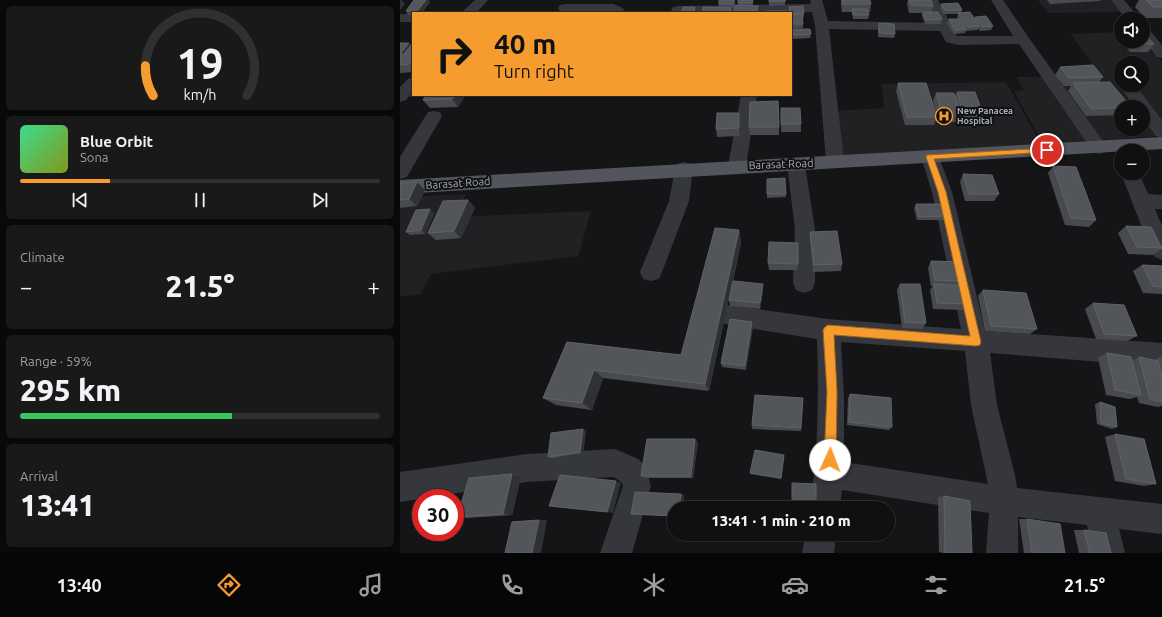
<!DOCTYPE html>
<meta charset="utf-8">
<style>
:root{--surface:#101011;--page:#19191a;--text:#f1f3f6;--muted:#9c9d9f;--line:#303031;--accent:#f69c2e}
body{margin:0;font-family:Ubuntu,sans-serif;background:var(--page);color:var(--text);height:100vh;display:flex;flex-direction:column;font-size:15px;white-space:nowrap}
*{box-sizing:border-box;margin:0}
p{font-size:13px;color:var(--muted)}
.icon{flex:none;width:22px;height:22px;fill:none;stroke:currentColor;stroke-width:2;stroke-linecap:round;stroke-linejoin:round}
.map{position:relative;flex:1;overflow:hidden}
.details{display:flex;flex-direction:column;gap:6px;padding:6px;background:#090909;width:400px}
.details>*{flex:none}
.hud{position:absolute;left:12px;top:12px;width:380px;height:84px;border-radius:0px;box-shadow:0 1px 3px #0004,0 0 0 1px var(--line);background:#f69c2e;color:#111;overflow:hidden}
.tools{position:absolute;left:714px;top:12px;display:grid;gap:8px}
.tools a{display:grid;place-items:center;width:36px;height:36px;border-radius:50%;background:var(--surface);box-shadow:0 1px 3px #0004,0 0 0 1px var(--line);font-size:20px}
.speed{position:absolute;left:12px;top:489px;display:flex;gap:8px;font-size:20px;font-weight:700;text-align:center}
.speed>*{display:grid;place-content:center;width:52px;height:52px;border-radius:50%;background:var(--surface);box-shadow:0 1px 3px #0004,0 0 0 1px var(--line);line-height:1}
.speed .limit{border:6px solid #d22;background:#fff;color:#111}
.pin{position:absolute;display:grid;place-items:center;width:34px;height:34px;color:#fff;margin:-17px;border:2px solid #fff;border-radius:50%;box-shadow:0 1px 4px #0007}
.me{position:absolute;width:44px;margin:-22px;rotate:2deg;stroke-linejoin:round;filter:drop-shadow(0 0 3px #0008)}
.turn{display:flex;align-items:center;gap:14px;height:84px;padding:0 16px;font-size:18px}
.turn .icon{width:52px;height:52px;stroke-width:2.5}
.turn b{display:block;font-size:28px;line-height:34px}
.big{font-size:30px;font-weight:800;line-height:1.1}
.details .widget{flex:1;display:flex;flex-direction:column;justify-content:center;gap:6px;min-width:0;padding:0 14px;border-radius:6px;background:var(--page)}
.details .dial{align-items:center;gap:0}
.dial svg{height:104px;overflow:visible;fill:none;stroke:var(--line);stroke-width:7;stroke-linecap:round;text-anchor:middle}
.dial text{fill:var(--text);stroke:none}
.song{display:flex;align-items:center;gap:12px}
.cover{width:48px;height:48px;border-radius:6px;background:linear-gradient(135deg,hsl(150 70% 55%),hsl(70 70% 35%))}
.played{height:4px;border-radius:2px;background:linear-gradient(90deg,var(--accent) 25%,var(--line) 25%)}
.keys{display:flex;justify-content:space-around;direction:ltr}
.heat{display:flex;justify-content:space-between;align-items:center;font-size:22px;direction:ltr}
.charge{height:6px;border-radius:3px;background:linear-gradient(90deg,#34c759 59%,var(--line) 0)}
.trip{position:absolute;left:267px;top:501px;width:228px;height:40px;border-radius:20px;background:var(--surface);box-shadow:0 1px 3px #0004,0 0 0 1px var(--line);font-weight:800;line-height:40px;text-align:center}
.dock{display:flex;height:64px;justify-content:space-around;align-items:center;background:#060607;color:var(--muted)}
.dock .icon{width:28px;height:28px}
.dock .active{color:var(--accent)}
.dock b{font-size:18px;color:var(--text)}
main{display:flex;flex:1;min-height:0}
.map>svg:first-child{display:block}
.built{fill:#212124;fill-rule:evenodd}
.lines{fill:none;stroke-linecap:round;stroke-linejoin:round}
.minor{fill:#36373c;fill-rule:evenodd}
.major{fill:#52555b;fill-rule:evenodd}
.wall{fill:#484a4f}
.shaded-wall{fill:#2f3134}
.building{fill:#52555a;stroke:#5f6369}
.route{fill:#f69c2e;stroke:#a0651e}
.labels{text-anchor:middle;stroke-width:4;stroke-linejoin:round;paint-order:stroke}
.far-poi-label{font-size:9px;font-weight:bold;fill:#a6aeb7;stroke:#101012;text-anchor:start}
.street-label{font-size:11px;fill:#a6aeb7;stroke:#101012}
</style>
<main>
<section class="details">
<div class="widget dial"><svg viewBox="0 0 100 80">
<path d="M14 69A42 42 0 1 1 86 69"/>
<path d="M14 69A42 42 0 0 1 8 46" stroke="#f69c2e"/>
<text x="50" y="56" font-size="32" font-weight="700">19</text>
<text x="50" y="72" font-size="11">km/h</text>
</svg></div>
<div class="widget">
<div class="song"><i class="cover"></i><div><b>Blue Orbit</b><p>Sona</p></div></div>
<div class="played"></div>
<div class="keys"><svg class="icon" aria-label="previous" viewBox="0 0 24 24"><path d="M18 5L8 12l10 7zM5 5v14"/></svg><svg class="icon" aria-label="pause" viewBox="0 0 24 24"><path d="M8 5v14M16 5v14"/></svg><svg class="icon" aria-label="next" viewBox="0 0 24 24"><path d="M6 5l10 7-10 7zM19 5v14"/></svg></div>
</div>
<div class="widget"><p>Climate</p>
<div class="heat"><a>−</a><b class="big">21.5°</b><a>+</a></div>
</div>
<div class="widget"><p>Range · 59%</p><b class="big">295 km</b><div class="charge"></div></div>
<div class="widget"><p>Arrival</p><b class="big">13:41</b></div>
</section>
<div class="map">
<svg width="762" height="553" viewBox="0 0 762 553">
<rect width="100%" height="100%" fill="#151517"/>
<g class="built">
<path d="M638 0H716L727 12 648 13Z"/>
<path d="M721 32V41H742L762 62V136L643 144 614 91 624 90 616 77 700 76 671 34ZM721 63H743V85H721ZM721 107H743V129H721Z"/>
<path d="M606 82 642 145 441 160 432 111 484 108 482 84Z"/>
<path d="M66 194 56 217 191 211 178 256 31 274 20 295 0 296V197Z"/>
</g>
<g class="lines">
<g class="minor">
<path d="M75 0H88L76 13H61Z"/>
<path d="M410 0H422L428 21 536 23 526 0H538L557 36H613L591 0H603L629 38 708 148 705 152 699 154 693 152 619 44 558 45 546 42 540 31 429 29 444 161 441 165 435 167 429 165 426 161 415 25 412 12 274 13 271 10 273 7 278 6 411 4Z"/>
<path d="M711 0H724L740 19H726Z"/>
<path d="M165 4H213L223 8 225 13 160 11 158 8 160 5Z"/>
<rect x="0" y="14" width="13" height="8"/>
<path d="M743 27 748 28 762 45V58L757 57 743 40Z"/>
<path d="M13 77V92L6 100 0 102V87L8 79Z"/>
<path d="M721 82V85H735L762 120V138L756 136 743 118V107H735L719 85Z"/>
<path d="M341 95H357L346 166 343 171 337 172 331 171 328 166Z"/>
<path d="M34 111 40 112 42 116 7 177 0 179V157L28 112Z"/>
<path d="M530 151 536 153 539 157 552 192 585 331 762 343V367L590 353 597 405 615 475 617 488 762 504V534L719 529 725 553H693L687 525 618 517V553H586L589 513 442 490 440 508H410C418 452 419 396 417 339L329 325 321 322 317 315 321 308 329 305 428 319 561 329 532 192 521 157 524 153ZM441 342 565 351 571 405 588 484 444 462V397Z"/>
<path d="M396 159 402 160 405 165 415 229V283L412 290 404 293 396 290 393 283 395 229 387 165 390 160Z"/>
<path d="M284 162 291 164 293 169 289 201 262 272 259 279 251 281 243 279 240 272 269 201 275 169 277 164Z"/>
<path d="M721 173H739L748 194 762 195V209H755L762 226V260L755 257 751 251Z"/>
<path d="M215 449 238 459 245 465 251 486 232 553H200L223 486 222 483 214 477 127 482 0 502V472L127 454Z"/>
<path d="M406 534H436L434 553H402Z"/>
</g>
<path class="major" d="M762 137V149L0 194V180Z"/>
</g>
<g class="wall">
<path d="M14 0H28L30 2 22 13H13V15H8L6 11Z"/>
<path d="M319 0H335L334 7 338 6V3L353 0V6L358 10 357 13H333L334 12V8H319Z"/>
<path d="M369 0H385V5L369 6Z"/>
<path d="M441 0H470L471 4 470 12H468L469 15 468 19H453L452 12H442L441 5Z"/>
<path d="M508 0H531L533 6 531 12 542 19 541 24H525L522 16V13H509L507 4Z"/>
<path d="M647 0H700V1L650 4Z"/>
<path d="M739 0H762V18H745L735 7Z"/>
<path d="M541 4 562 10 561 13 574 19 575 17 593 26 591 30 580 31 578 28V30L566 31V30L565 33 554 34 547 23 549 19H558L557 17 558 14H543L540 8Z"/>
<path d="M389 7 404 13V17H403V28H392L391 13H390Z"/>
<path d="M479 23 495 34 494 38 478 37V27Z"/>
<path d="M721 27V41H743L754 44 748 52H730L716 35Z"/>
<path d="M393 29 411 34 410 38 393 39Z"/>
<path d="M0 43H9L11 45H13V72L0 73Z"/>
<path d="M660 67 703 77 699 82 721 107V115L686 116 668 91 671 86H664L655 75Z"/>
<path d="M498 83 537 117 534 125H505L496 91Z"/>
<path d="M557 92 583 114 579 122H560L559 119 558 122H539L533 101 536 93 555 96Z"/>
<path d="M26 95H64L65 96 58 107 30 108 23 100Z"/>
<path d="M381 108 401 124V132H381Z"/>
<path d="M340 120V136L317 137 316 129Z"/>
<path d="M349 127H379V135H350Z"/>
<path d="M653 166 696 220 689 227 665 225 648 173Z"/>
<path d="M563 174 599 194 594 201H565L560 182Z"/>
<path d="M367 179 386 194V197L367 198Z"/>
<path d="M17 182 25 190 17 206 0 208V183Z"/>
<path d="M68 200 75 208 61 238 36 240 28 233Z"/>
<path d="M516 204 546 216 544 220H517L514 208Z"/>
<path d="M34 213 25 234 10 235 6 232Z"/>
<path d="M726 226 762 248V249L753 255 728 254 718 233Z"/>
<path d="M339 230 341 243 333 281 363 290 360 309 330 306 329 300 332 284 309 391 203 378 192 410 156 405 143 398 167 342 281 355Z"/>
<path d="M410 232 442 264 441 271 413 272 410 239Z"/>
<path d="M531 261 566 281 563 286 570 304 565 310 533 309 530 290 533 286H531L528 268Z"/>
<path d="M368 263 398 264 397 270H369Z"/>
<path d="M742 265 762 266V294L743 293 733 271Z"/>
<path d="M500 284 526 323 522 329 502 328 497 290Z"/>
<path d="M583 290 637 329 630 334 585 331 578 296Z"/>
<path d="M693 303 737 336 727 341 696 339 685 309Z"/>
<path d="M352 322 353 327 346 370 322 367 321 363Z"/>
<path d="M707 353 732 361 739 357 754 360 762 356V406L758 407 739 403 737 397 730 399 706 395 698 358Z"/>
<path d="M450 394 492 427 489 430 447 425 448 398Z"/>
<path d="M700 402 717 427 712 429 697 424 695 404Z"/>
<path d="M352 425 401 428V431L352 429Z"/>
<path d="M183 429 186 431 183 453 152 458 148 457Z"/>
<path d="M715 434 756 484 744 486 715 481 705 437Z"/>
<path d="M298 442 293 478H245L241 476Z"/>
<path d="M384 455 381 479 351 474 350 473Z"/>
<path d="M112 474 121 476 112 515 67 518 57 517Z"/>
<path d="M281 494 284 495 283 508H274V516L231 514Z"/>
<path d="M544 496 572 553H543L539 552 538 497Z"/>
<path d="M619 519H627L665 553H624Z"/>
<path d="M674 530H684L711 553H679Z"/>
</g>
<g class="shaded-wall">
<path d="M0 0H2L5 4 0 10Z"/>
<path d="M26 0H28L30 2 22 13H20L18 10Z"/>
<path d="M9 43 12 47 4 57 1 53Z"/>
<path d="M13 60V68L10 64Z"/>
<path d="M55 95 65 96 58 107 52 99Z"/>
<path d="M339 113 340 120V136L339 128Z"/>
<path d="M17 182 25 190 17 206 9 199Z"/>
<path d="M68 200 75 208 61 238 54 231Z"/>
<path d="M30 209 34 213 25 234 21 230Z"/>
<path d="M339 230 341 243 309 391 305 384Z"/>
<path d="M363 284V290L360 309V303Z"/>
<path d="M352 322 353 327 346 370 345 366Z"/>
<path d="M194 370 203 378 192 410 182 403Z"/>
<path d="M183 429 186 431 183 453 180 452Z"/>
<path d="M295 439 298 442 293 478 291 476Z"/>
<path d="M112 474 121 476 112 515 103 514Z"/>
<path d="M216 481 221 483 213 513 207 512Z"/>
<path d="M281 494 284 495 283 508H279Z"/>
<path d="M139 520H147L141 553H132Z"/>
</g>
<g class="building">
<path d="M14 0H26L18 10 6 11Z"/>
<rect x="319" y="0" width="15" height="4"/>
<path d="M338 0H353L352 3H338Z"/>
<path d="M369 0H385L386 1 369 2Z"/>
<path d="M442 0H470L471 4H443Z"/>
<path d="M509 0H531L533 6 511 5Z"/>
<path d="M746 0H762V7H753Z"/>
<path d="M558 3 562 10H545L541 4Z"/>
<path d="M335 5 358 6 357 11H334Z"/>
<path d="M403 6 404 13 391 14V13H390L389 7Z"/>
<path d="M283 7H295L294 13H282Z"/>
<path d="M303 7 331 8V13H302Z"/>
<path d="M452 9H467L469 15H453Z"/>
<path d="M366 11H387V13H365Z"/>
<rect x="333" y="12" width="24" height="1"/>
<path d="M523 12H538L542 19 526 20Z"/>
<path d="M570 12 579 26 568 27 558 13Z"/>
<path d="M391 14H402L403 24H392Z"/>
<path d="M586 16 593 26 582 27 575 17Z"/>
<path d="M549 19H560L566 29 555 30Z"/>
<path d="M479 23 494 24 495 34 479 33Z"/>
<path d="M393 29H410L411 34 393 35Z"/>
<path d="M743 32 754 44H736L733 41H743Z"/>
<path d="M0 43H9L1 53H0Z"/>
<path d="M11 45H13V54H4Z"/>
<path d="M0 54H13V60L10 64 0 65Z"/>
<path d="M693 65 703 77 669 78 660 67Z"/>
<path d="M710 82 731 107 691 109 673 83Z"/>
<path d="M498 83H526L537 117H507Z"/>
<path d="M557 92H575L583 114H563Z"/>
<path d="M536 93H554L561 114H542Z"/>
<path d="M26 95H55L52 99 23 100Z"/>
<path d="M378 101 379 127H349L350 102Z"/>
<path d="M381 108H400L401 124H381Z"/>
<path d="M317 113H339V128L316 129Z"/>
<path d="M653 166 676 167 696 220 671 218Z"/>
<path d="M563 174 592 175 599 194H569Z"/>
<path d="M385 178 386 194H367V179Z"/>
<path d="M17 182 9 199 0 200V183Z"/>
<path d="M68 200 54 231 28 233 43 201Z"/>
<path d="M516 204H542L546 216 519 217Z"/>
<path d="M30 209 21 230 6 232 16 210Z"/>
<path d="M726 226 751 227 762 248 737 247Z"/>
<path d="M315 228 339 230 305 384 194 370 182 403 143 398 167 342 281 355Z"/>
<path d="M437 231 442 264 414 265 410 232Z"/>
<path d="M369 242 398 243V264L368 263Z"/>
<path d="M531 261 562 262 566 281 535 280Z"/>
<path d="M742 265 762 266V287L753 286Z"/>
<path d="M333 281 363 284 360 303 329 300Z"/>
<path d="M500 284H520L526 323 505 322Z"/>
<path d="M534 284 566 286 570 304 537 303Z"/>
<path d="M583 290 626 293 637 329 591 326Z"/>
<path d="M693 303 724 305 737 336 704 334Z"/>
<path d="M330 319 352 322 345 366 321 363Z"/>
<path d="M707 353 731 357 741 395 715 390Z"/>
<path d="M739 357 758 361 762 376V402L750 399Z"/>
<path d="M450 394 491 398 492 427 449 422Z"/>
<path d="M355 395 403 398 401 428 352 425Z"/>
<path d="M700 402 715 407 717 427 701 423Z"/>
<path d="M183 429 180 452 148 457 151 433Z"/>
<path d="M715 434 744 439 756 484 726 479Z"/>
<path d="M247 439H295L291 476H241Z"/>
<path d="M355 450 384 455 381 478 350 473Z"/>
<path d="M112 474 103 514 57 517 69 478Z"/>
<path d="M160 475 216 481 207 512 149 506Z"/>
<path d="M392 483 416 484V508H392Z"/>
<path d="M235 492 281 494 279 508H274V516L231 514Z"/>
<path d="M544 496 570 501 572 553H545Z"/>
<path d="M627 519 660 524 665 553H632Z"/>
<path d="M139 520 132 553H105L112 522Z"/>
<path d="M684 530 706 533 711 553H690Z"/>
</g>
<path class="route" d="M647 148H650V152L534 159 546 192 581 342 580 345 576 346 434 335 437 392 436 460 434 465 430 466 426 465 424 460 427 392 423 330 425 327 428 325 570 336 538 192 526 157 527 155Z"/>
<defs>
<g id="hospital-ring" transform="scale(0.9)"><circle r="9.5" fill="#101012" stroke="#f69c2e" stroke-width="1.5"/><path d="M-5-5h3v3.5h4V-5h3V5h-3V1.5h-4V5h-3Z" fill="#f69c2e"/></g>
</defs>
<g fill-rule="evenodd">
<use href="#hospital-ring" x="544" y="116"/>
</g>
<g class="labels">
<g class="far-poi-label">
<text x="557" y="114">New Panacea<tspan x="557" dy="10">Hospital</tspan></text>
</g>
<g class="street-label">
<text transform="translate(381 164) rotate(-2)" y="4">Barasat Road</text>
<text transform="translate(58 183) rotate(-4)" y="4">Barasat Road</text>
</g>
</g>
</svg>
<div class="tools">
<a><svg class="icon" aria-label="sound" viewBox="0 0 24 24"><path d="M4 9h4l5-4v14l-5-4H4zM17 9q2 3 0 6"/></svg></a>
<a><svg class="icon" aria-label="search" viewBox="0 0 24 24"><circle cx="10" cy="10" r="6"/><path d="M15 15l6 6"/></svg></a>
<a>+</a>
<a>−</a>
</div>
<div class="speed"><div class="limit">30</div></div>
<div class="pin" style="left:647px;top:150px;background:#d93025"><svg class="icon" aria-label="arrive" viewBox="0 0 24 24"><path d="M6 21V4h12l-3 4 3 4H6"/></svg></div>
<svg class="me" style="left:430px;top:460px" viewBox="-20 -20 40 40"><circle r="19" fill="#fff"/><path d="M0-13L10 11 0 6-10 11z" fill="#f69c2e"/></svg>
<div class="trip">13:41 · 1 min · 210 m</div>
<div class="hud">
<div class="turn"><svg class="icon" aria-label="right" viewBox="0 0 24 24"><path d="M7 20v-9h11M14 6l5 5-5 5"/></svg><div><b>40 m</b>Turn right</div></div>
</div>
</div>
</main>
<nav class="dock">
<b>13:40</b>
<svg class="icon active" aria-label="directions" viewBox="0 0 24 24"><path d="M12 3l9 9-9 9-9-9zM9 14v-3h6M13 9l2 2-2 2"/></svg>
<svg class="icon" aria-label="music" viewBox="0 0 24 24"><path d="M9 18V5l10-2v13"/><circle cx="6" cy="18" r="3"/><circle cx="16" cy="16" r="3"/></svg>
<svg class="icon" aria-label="phone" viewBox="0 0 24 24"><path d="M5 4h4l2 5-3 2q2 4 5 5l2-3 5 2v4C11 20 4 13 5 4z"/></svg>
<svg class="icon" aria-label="climate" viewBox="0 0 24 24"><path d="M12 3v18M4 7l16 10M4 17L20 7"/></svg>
<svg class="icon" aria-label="car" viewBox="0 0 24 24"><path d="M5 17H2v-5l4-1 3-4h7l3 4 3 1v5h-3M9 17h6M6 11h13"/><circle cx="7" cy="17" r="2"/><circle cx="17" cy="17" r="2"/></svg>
<svg class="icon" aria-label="filters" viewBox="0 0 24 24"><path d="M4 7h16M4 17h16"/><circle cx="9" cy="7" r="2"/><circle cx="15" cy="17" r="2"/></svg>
<b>21.5°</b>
</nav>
